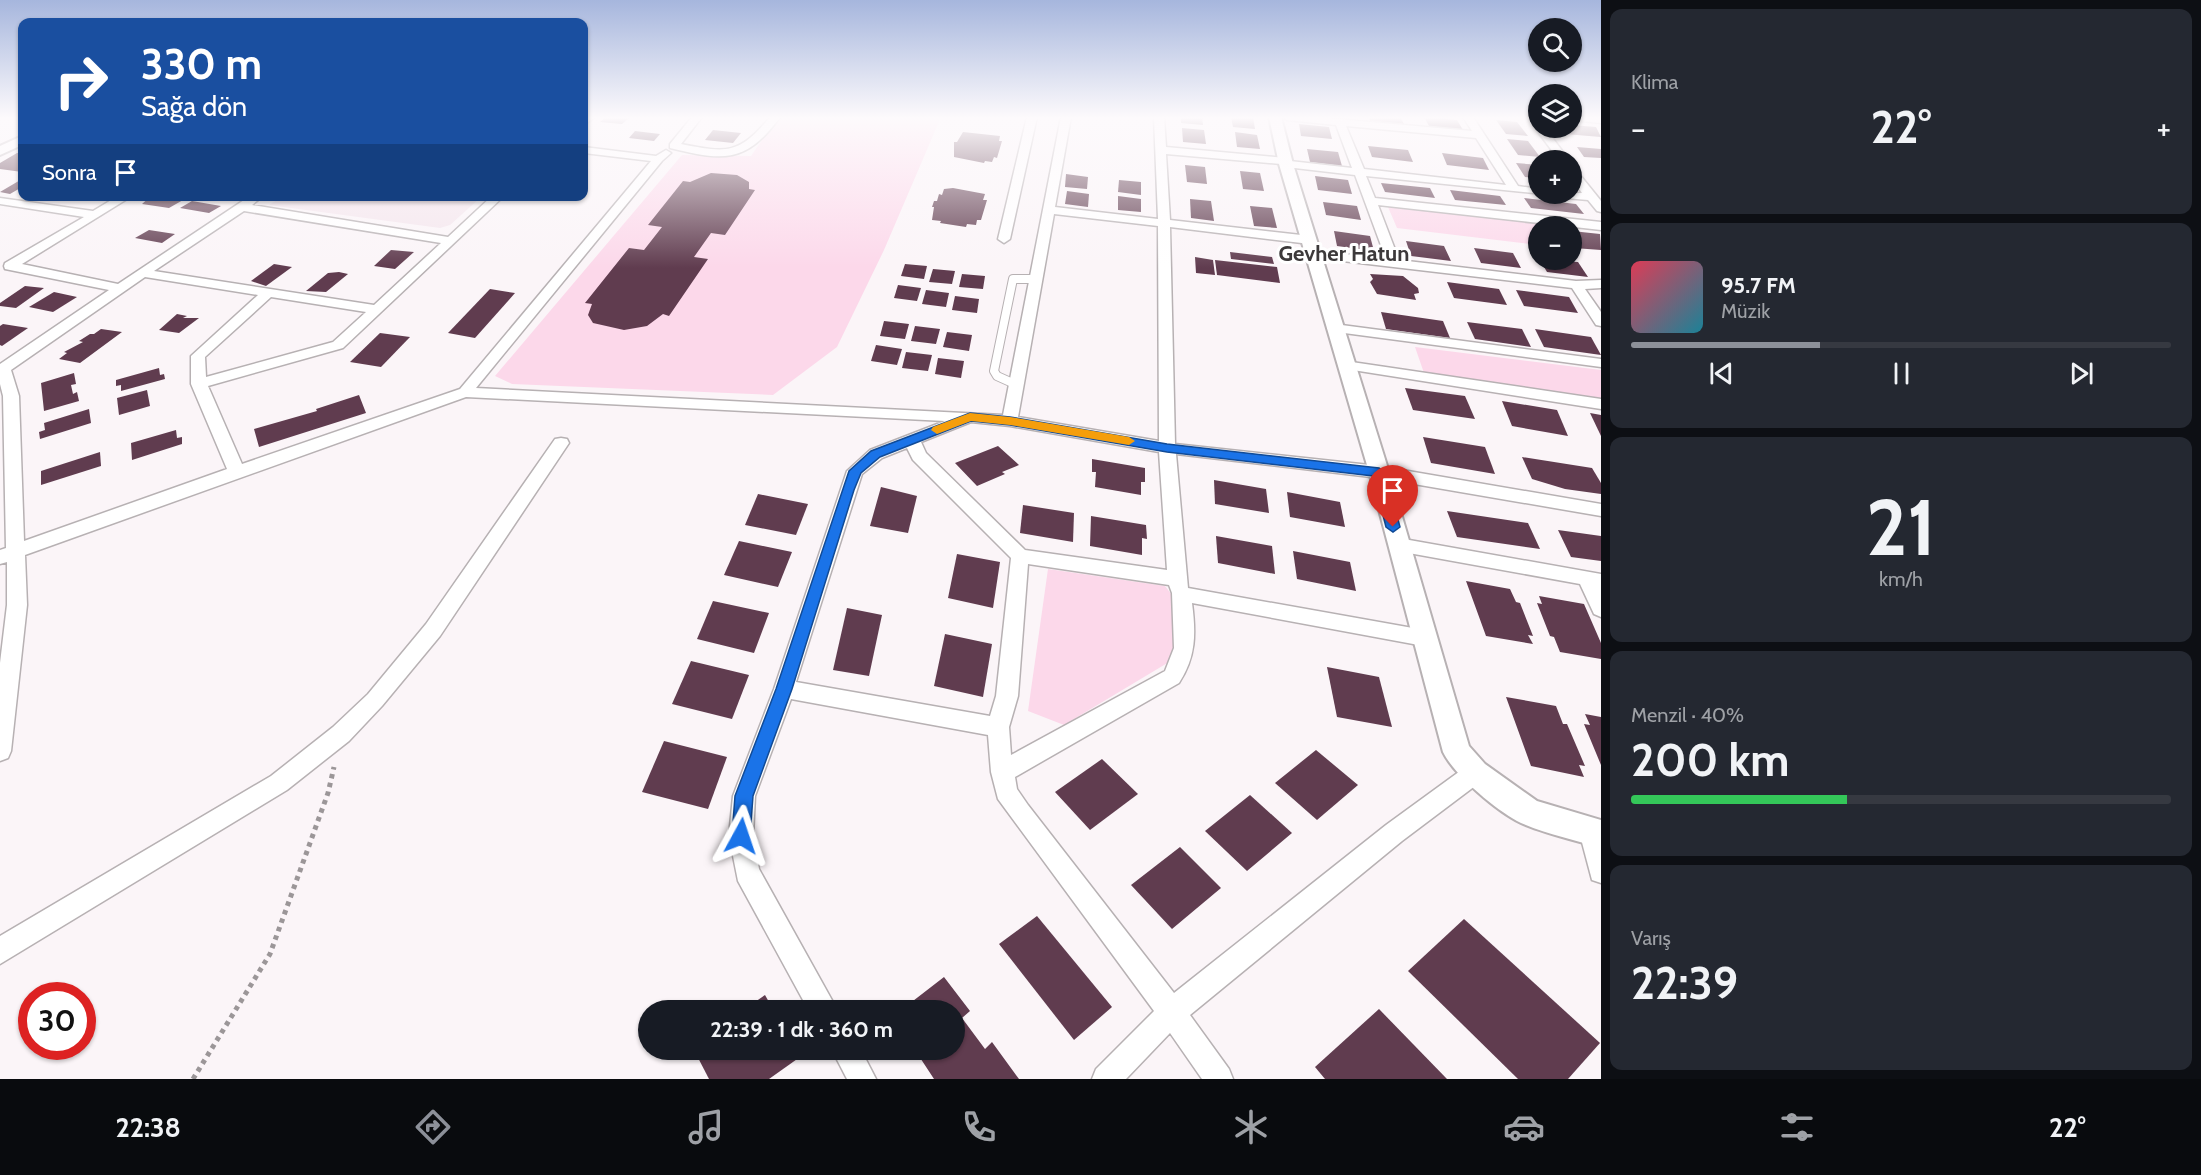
<!DOCTYPE html>
<html lang="tr">
<meta charset="utf-8">
<style>
:root{--surface:#171b24;--page:#242831;--text:#f1f3f6;--muted:#9ea1a6;--line:#363941;--accent:#8c9099}
body{margin:0;font-family:Cabin,sans-serif;background:var(--page);color:var(--text);height:100vh;display:flex;flex-direction:column;font-size:22px;white-space:nowrap}
*{box-sizing:border-box;margin:0}
p{font-size:20px;color:var(--muted)}
.icon{flex:none;width:33px;height:33px;fill:none;stroke:currentColor;stroke-width:2;stroke-linecap:round;stroke-linejoin:round}
.map{position:relative;flex:1;overflow:hidden}
.side{display:flex;flex-direction:column;gap:9px;padding:9px;background:#0d0f14;width:600px}
.side>*{flex:none}
.hud{position:absolute;left:18px;top:18px;width:570px;height:183px;border-radius:12px;box-shadow:0 2px 4px #0004;background:#1a4fa0;color:#fff;overflow:hidden}
.buttons{position:absolute;left:1528px;top:18px;display:grid;gap:12px}
.buttons a{display:grid;place-items:center;width:54px;height:54px;border-radius:50%;background:var(--surface);box-shadow:0 2px 4px #0004;font-size:30px}
.speed{position:absolute;left:18px;top:982px;display:flex;gap:12px;font-size:30px;font-weight:700;text-align:center}
.speed>*{display:grid;place-content:center;width:78px;height:78px;border-radius:50%;background:var(--surface);box-shadow:0 2px 4px #0004;line-height:1}
.speed .limit{border:9px solid #d22;background:#fff;color:#111}
.pin{position:absolute;display:grid;place-items:center;width:51px;height:51px;color:#fff;margin:-62px -26px;border-radius:50% 50% 50% 0;rotate:-45deg;box-shadow:0 0 6px #0007}
.pin .icon{rotate:45deg}
.me{position:absolute;width:66px;margin:-33px;rotate:5deg;stroke-linejoin:round;filter:drop-shadow(0 0 4px #0008)}
.turn{display:flex;align-items:center;gap:21px;height:126px;padding:0 24px;font-size:27px}
.turn .icon{width:78px;height:78px;stroke-width:2.5}
.turn b{display:block;font-size:42px;line-height:51px}
.then{display:flex;align-items:center;height:57px;padding:0 24px;background:#0003;gap:12px;font-size:22px}
.big{font-size:45px;font-weight:700;line-height:1.1}
.side .widget{flex:1;display:flex;flex-direction:column;justify-content:center;gap:9px;min-width:0;padding:0 21px;border-radius:12px;background:var(--page)}
.side .dial{align-items:center;gap:0}
.dial b{font-size:78px;line-height:1}
.song{display:flex;align-items:center;gap:18px}
.cover{width:72px;height:72px;border-radius:9px;background:linear-gradient(135deg,hsl(350 70% 55%),hsl(190 70% 35%))}
.played{height:6px;border-radius:3px;background:linear-gradient(90deg,var(--accent) 35%,var(--line) 35%)}
.keys{display:flex;justify-content:space-around;direction:ltr}
.heat{display:flex;justify-content:space-between;align-items:center;font-size:33px;direction:ltr}
.charge{height:9px;border-radius:4px;background:linear-gradient(90deg,#34c759 40%,var(--line) 0)}
.trip{position:absolute;left:638px;top:1000px;width:327px;height:60px;border-radius:30px;background:var(--surface);box-shadow:0 2px 4px #0004;font-weight:700;line-height:60px;text-align:center}
.tab-bar{display:flex;height:96px;justify-content:space-around;align-items:center;background:#090b0e;color:var(--muted)}
.tab-bar .icon{width:42px;height:42px}
.tab-bar .active{color:var(--accent)}
.tab-bar b{font-size:27px;color:var(--text)}
main{display:flex;flex:1;min-height:0}
.map>svg:first-child{display:block}
.built{fill:#f4e6ed}
.green{fill:#fcd8ea}
.building{fill:#603c4f}
.lines{fill:none;stroke-linecap:round;stroke-linejoin:round}
.service-casing{stroke:#b7b1b3;stroke-width:10}
.minor-casing{stroke:#b7b1b3;stroke-width:3}
.tertiary-casing{stroke:#b7b1b3;stroke-width:4}
.path{stroke:#9b9698;stroke-width:5;stroke-dasharray:4.5 4.5;stroke-linecap:butt}
.service{stroke:#fff;stroke-width:8}
.minor{fill:#fff;fill-rule:evenodd}
.tertiary{fill:#fff;fill-rule:evenodd}
.route{fill:#1a73e8;stroke:#114b97;stroke-width:1.5}
.slow{fill:#f59e0b}
.labels{text-anchor:middle;stroke-width:6;stroke-linejoin:round;paint-order:stroke}
.far-district-label{font-size:22px;font-weight:bold;fill:#3c393a;stroke:#fff}
</style>
<main>
<div class="map">
<svg width="1601" height="1079" viewBox="0 0 1601 1079">
<rect width="100%" height="100%" fill="#fbf5f8"/>
<path class="built" d="M282 197V196L481 197 450 225 440 228 269 205Z"/>
<g class="green">
<path d="M778 117H941L884 250 837 347 773 395 512 384 495 376 682 155 751 156Z"/>
<path d="M1388 207 1536 223 1539 226V245L1397 228Z"/>
<path d="M1415 347 1601 370V398L1424 373Z"/>
<path d="M1048 569 1165 586 1175 599 1174 659 1064 725 1028 711Z"/>
</g>
<g class="building">
<path d="M606 117H630L622 124 600 122Z"/>
<path d="M1181 117H1202L1203 125 1181 123Z"/>
<path d="M1231 117H1253L1255 129 1233 127Z"/>
<path d="M1369 117H1400L1404 124 1370 121Z"/>
<path d="M1424 117 1457 120 1463 130 1429 126Z"/>
<path d="M1496 120 1517 122 1528 136 1506 134Z"/>
<path d="M1299 124 1329 127 1332 139 1301 136Z"/>
<path d="M1572 125 1596 127 1601 137 1565 134 1560 128H1572Z"/>
<path d="M1182 128 1204 130 1206 144 1183 142Z"/>
<path d="M713 130 741 133 733 143 705 140Z"/>
<path d="M635 131 660 134 654 141 629 138Z"/>
<path d="M963 132 1000 136 999 141H1002L997 158 994 157 992 162 985 161 984 163 954 157V142H957Z"/>
<path d="M1235 132 1257 135 1260 149 1237 147Z"/>
<path d="M1507 139 1528 141 1540 157 1518 155Z"/>
<path d="M1368 146 1408 150 1413 162 1372 157Z"/>
<path d="M1577 147 1601 149V158L1584 157Z"/>
<path d="M1307 149 1338 152 1342 166 1310 162Z"/>
<path d="M17 153H22V172L0 169V163Z"/>
<path d="M1442 153 1483 158 1489 170 1447 165Z"/>
<path d="M1516 163 1539 165V178L1525 177Z"/>
<path d="M1185 165 1205 167 1207 184 1187 182Z"/>
<path d="M1240 171 1260 173 1264 191 1243 189Z"/>
<path d="M711 173 737 175 749 182V189L755 190 725 235 711 233 694 257 708 259 669 316 663 314 647 326 624 330 593 323 588 315 592 304 585 303 629 248 644 250 662 227 648 225 683 181 690 182Z"/>
<path d="M1066 174 1088 177 1087 189 1065 187Z"/>
<path d="M1315 176 1348 180 1352 194 1318 190Z"/>
<path d="M22 179V187L10 194 0 192Z"/>
<path d="M1119 180 1141 182V195L1118 192Z"/>
<path d="M1381 183 1430 188 1435 198 1385 192Z"/>
<path d="M953 188 985 194 983 200H987L981 220H977L976 225 967 224 966 227 940 223 941 221 932 220 934 207H932L934 201H937L939 194 942 195 944 189Z"/>
<path d="M1450 190 1500 196 1506 205 1455 200Z"/>
<path d="M1067 191 1089 194 1088 207 1065 204Z"/>
<path d="M151 196H173L171 198 183 200 169 208 142 204Z"/>
<path d="M1118 196 1141 199V212L1118 210Z"/>
<path d="M1524 198 1576 204 1584 214 1531 208Z"/>
<path d="M1190 199 1211 201 1214 221 1191 218Z"/>
<path d="M192 201 221 206 209 213 180 208Z"/>
<path d="M1323 202 1357 206 1361 220 1326 215Z"/>
<path d="M1250 206 1272 208 1277 228 1254 226Z"/>
<path d="M149 230 175 234 162 243 135 238Z"/>
<path d="M1334 231 1370 236 1374 251 1337 246Z"/>
<path d="M1572 231 1600 234 1601 250 1574 248Z"/>
<path d="M1406 241 1444 246 1451 261 1411 256Z"/>
<path d="M1474 248 1513 253 1521 268 1481 263Z"/>
<path d="M391 250 414 252 395 269 374 266Z"/>
<path d="M1230 252 1272 257 1274 264 1231 259Z"/>
<path d="M1195 257 1213 260 1215 275 1196 273Z"/>
<path d="M1215 260 1277 267 1280 283 1217 275Z"/>
<path d="M1540 260 1578 262 1588 277 1547 272Z"/>
<path d="M274 264 292 267 266 286 251 281Z"/>
<path d="M905 264 927 266 924 279 901 276Z"/>
<path d="M933 269 955 271 952 284 929 282Z"/>
<path d="M339 272 348 274 326 292 306 291 328 273Z"/>
<path d="M962 274 985 276 983 289 959 287Z"/>
<path d="M1370 274 1403 276 1418 288 1419 293 1414 294 1416 300 1377 294 1370 282 1373 279Z"/>
<path d="M1447 282 1499 289 1507 305 1454 298Z"/>
<path d="M898 285 921 288 917 301 894 298Z"/>
<path d="M25 286 44 288 16 308 0 306V303Z"/>
<path d="M490 289 515 293 475 338 448 333Z"/>
<path d="M926 290 949 293 946 307 922 304Z"/>
<path d="M1516 290 1569 297 1578 313 1524 306Z"/>
<path d="M54 292 77 297 53 312 29 307Z"/>
<path d="M955 296 979 299 977 313 952 310Z"/>
<path d="M1381 312 1443 321 1450 338 1386 329Z"/>
<path d="M177 314 187 316 183 318H199L179 333 159 330Z"/>
<path d="M884 321 909 324 905 339 880 336Z"/>
<path d="M1467 322 1522 329 1531 347 1475 339Z"/>
<path d="M3 324 28 328 2 346 0 345V326Z"/>
<path d="M915 326 940 329 936 344 911 341Z"/>
<path d="M101 329 122 332 80 363 59 359 67 353 64 352 83 342 79 341 90 334H94Z"/>
<path d="M1535 329 1591 337 1601 355 1544 347Z"/>
<path d="M947 332 972 335 969 351 943 347Z"/>
<path d="M380 333 410 337 381 367 350 362Z"/>
<path d="M876 345 902 349 897 365 871 361Z"/>
<path d="M906 352 932 355 928 371 902 368Z"/>
<path d="M938 358 964 361 961 378 935 374Z"/>
<path d="M159 368 160 375 164 374 165 379 121 391V385L116 386V380Z"/>
<path d="M74 373 76 384 71 385 73 394 77 392 79 401 44 411 41 383Z"/>
<path d="M1405 388 1465 396 1475 419 1413 410Z"/>
<path d="M147 390 150 406 119 415 117 398Z"/>
<path d="M359 395 366 413 259 447 254 429 317 411 316 409Z"/>
<path d="M1502 401 1557 410 1568 436 1512 426Z"/>
<path d="M89 409 91 423 40 439 39 432 45 430 44 423Z"/>
<path d="M1590 413 1601 415V436Z"/>
<path d="M176 430 177 438 182 437V444L132 460 131 443Z"/>
<path d="M1423 437 1485 447 1495 474 1431 463Z"/>
<path d="M998 446 1019 465 1002 472 1005 474 977 486 955 463Z"/>
<path d="M100 452 101 466 41 485V471Z"/>
<path d="M1522 457 1592 468 1601 483V494L1565 489 1532 479Z"/>
<path d="M1092 459 1145 468V482H1141V495L1095 487 1096 472H1092Z"/>
<path d="M1214 480 1266 489 1269 513 1215 504Z"/>
<path d="M881 487 917 496 908 533 870 526Z"/>
<path d="M1287 492 1340 502 1345 527 1290 517Z"/>
<path d="M758 494 808 504 796 535 745 525Z"/>
<path d="M1023 505 1074 513 1073 542 1020 533Z"/>
<path d="M1447 511 1528 523 1540 549 1457 537Z"/>
<path d="M1091 516 1146 525 1147 539 1142 538V555L1090 546Z"/>
<path d="M1558 530 1601 536V561L1571 557Z"/>
<path d="M1216 536 1272 546 1275 574 1218 563Z"/>
<path d="M739 541 792 552 778 587 724 575Z"/>
<path d="M1293 551 1350 562 1356 591 1297 579Z"/>
<path d="M957 554 1000 562 993 608 948 598Z"/>
<path d="M1466 581 1510 589 1516 602 1520 603 1533 636 1528 635 1533 644 1486 636Z"/>
<path d="M1539 596 1584 604 1601 643V659L1560 652 1554 637 1550 636 1537 603 1542 604Z"/>
<path d="M713 601 769 613 754 653 697 639Z"/>
<path d="M847 608 882 615 869 676 833 670Z"/>
<path d="M945 634 992 644 983 697 934 686Z"/>
<path d="M691 661 749 675 732 719 672 704Z"/>
<path d="M1327 667 1379 677 1392 727 1337 717Z"/>
<path d="M1506 697 1556 706 1563 724H1567L1585 766 1579 765 1584 777 1531 766Z"/>
<path d="M1585 714 1601 717V765L1584 724 1590 725Z"/>
<path d="M664 741 727 757 708 809 642 792Z"/>
<path d="M1316 750 1358 785 1317 820 1275 783Z"/>
<path d="M1102 759 1138 794 1090 830 1055 792Z"/>
<path d="M1250 795 1292 833 1247 871 1205 831Z"/>
<path d="M1180 847 1221 888 1172 929 1131 885Z"/>
<path d="M1037 916 1112 1007 1074 1040 999 944Z"/>
<path d="M1464 919 1600 1043 1568 1079H1518L1408 971Z"/>
<path d="M944 977 970 1011 962 1018 985 1049 992 1042 1019 1079H934L915 1050H954V1011H900Z"/>
<path d="M765 995 774 1011H742Z"/>
<path d="M1379 1009 1447 1079H1325L1315 1067Z"/>
<path d="M694 1050H796L800 1057 769 1079H709Z"/>
</g>
<g class="lines">
<g class="service-casing">
<path id="service" d="M1017 385 997 376 994 371 1013 279H1036"/>
</g>
<g class="minor-casing">
<g id="minor">
<path d="M584 117H595L584 125Z"/>
<path d="M692 117H702L681 144C727 153 739 155 770 117H780C746 164 723 161 670 148V144Z"/>
<path d="M1027 117H1037L1010 239 1004 243 998 239Z"/>
<path d="M1061 117H1071L1055 207 1158 219 1154 117H1164L1166 147 1285 158 1290 161 1352 168 1336 125 1287 120 1282 117H1314L1472 131 1463 117H1473L1518 186 1539 189V194H1543L1366 176 1375 198 1601 222V230L1378 205 1399 260 1576 281 1601 280V288L1585 289 1601 312V326L1596 325 1572 288 1308 257 1306 254 1312 250 1386 259 1355 175 1286 167 1281 164 1166 154 1170 220 1310 236 1316 240 1310 244 1170 227 1175 444 1379 466 1601 504V516L1379 478 1176 454 1188 588 1424 630 1431 632 1434 638 1431 644 1424 646 1192 603C1196 634 1196 657 1179 683L1015 777 1017 789 1028 805 1174 993 1386 825 1467 766 1475 763 1483 766 1486 773 1483 780 1402 841 1190 1015 1229 1069 1233 1079H1202L1170 1033 1126 1079H1092L1096 1069 1154 1011 998 799 991 772 988 735 791 699 755 796 753 836 759 869 838 1011H809L738 881 729 836 733 796 774 689 847 471 870 450 945 421 466 397 25 555 27 605 11 751 8 758 0 761V663L7 605V562L0 564V550L6 548 3 396 0 384V364L109 290 5 269 4 266 5 263 84 217 0 204V198L93 211 118 196H132L22 264 118 284 250 196H263L252 205 448 237 492 196H504L343 348 208 386 242 464 460 389 651 161 584 153V147L656 156 666 150 671 153 662 161 476 388 1003 415ZM1346 126 1476 138 1506 185 1364 169ZM244 211 441 243 374 305 154 271ZM1054 214 1158 226 1159 441 1018 417ZM145 277 258 295 191 356V384L227 469 24 541 19 396 11 370ZM271 297 366 312 333 342 206 377 205 357ZM971 422 1010 426 1159 452 1167 570 1025 550 926 453 921 442ZM907 448 913 460 1011 558 996 696 990 716 796 682 862 474 882 458ZM1028 564 1169 585 1172 593 1174 648 1165 671 1011 755 1009 727 1018 696Z"/>
<path d="M1572 117H1601V123L1572 120Z"/>
<path d="M1539 125V128H1545L1569 160H1559L1535 128Z"/>
<path d="M1572 169 1576 170 1601 201V212L1597 211 1588 200 1554 197 1548 194 1582 193 1572 179Z"/>
<path d="M1334 324 1601 359V367L1329 331 1327 328Z"/>
<path d="M1345 361 1601 399V409L1340 368 1338 365Z"/>
<path d="M561 438 567 439 569 443 440 636 382 706 349 741 287 790 0 964V936L271 776 333 727 368 694 426 624 555 439Z"/>
<path d="M1398 538 1601 574V617L1594 614 1580 584 1392 550 1389 545 1392 540Z"/>
<path d="M1591 820 1599 823 1601 827V883L1592 880 1579 831 1583 823Z"/>
<path d="M832 1050H861L876 1079H847Z"/>
</g>
</g>
<g class="tertiary-casing">
<g id="tertiary">
<path d="M1269 117H1281L1293 164 1389 472 1469 746 1485 764 1537 801 1601 820V848C1575 840 1546 834 1521 823 1498 812 1454 775 1443 752L1369 472 1279 164Z"/>
<path d="M22 136V145L0 155V146Z"/>
</g>
</g>
<path class="path" d="M193 1079 270 954 328 793 334 767"/>
<use href="#service" class="service"/>
<use href="#minor" class="minor"/>
<use href="#tertiary" class="tertiary"/>
</g>
<linearGradient id="sky" x2="0" y2="1"><stop stop-color="#a6b6dd"/><stop offset="0.44" stop-color="#fdfafc"/><stop offset="1" stop-color="#fdfafc" stop-opacity="0"/></linearGradient>
<rect width="1601" height="268" fill="url(#sky)"/>
<path class="route" d="M970 413 1010 417 1167 444 1379 468 1385 472 1400 527 1393 532 1386 527 1373 476 1167 452 1010 425 971 421 880 457 861 473 854 490 792 689 753 796 750 836 747 842 741 844 734 842 732 836 735 796 776 689 849 471 871 451Z"/>
<path class="slow" d="M970 413 1010 417 1129 437 1135 441 1129 445 1010 425 971 421 937 434 931 430 933 427Z"/>
<g class="labels">
<g class="far-district-label">
<text x="1344" y="261">Gevher Hatun</text>
</g>
</g>
</svg>
<div class="buttons">
<a><svg class="icon" aria-label="search" viewBox="0 0 24 24"><circle cx="10" cy="10" r="6"/><path d="M15 15l6 6"/></svg></a>
<a><svg class="icon" aria-label="layers" viewBox="0 0 24 24"><path d="M12 4l9 5-9 5-9-5zM3 14l9 5 9-5"/></svg></a>
<a>+</a>
<a>−</a>
</div>
<div class="speed"><div class="limit">30</div></div>
<div class="pin" style="left:1393px;top:527px;background:#d93025"><svg class="icon" aria-label="arrive" viewBox="0 0 24 24"><path d="M6 21V4h12l-3 4 3 4H6"/></svg></div>
<svg class="me" style="left:741px;top:836px" viewBox="-20 -20 40 40"><path d="M0-17L14 15 0 8-14 15z" fill="#1a73e8" stroke="#fff" stroke-width="4"/></svg>
<div class="trip">22:39 · 1 dk · 360 m</div>
<div class="hud">
<div class="turn"><svg class="icon" aria-label="right" viewBox="0 0 24 24"><path d="M7 20v-9h11M14 6l5 5-5 5"/></svg><div><b>330 m</b>Sağa dön</div></div>
<div class="then">Sonra<svg class="icon" aria-label="arrive" viewBox="0 0 24 24"><path d="M6 21V4h12l-3 4 3 4H6"/></svg></div>
</div>
</div>
<section class="side">
<div class="widget"><p>Klima</p>
<div class="heat"><a>−</a><b class="big">22°</b><a>+</a></div>
</div>
<div class="widget">
<div class="song"><i class="cover"></i><div><b>95.7 FM</b><p>Müzik</p></div></div>
<div class="played"></div>
<div class="keys"><svg class="icon" aria-label="previous" viewBox="0 0 24 24"><path d="M18 5L8 12l10 7zM5 5v14"/></svg><svg class="icon" aria-label="pause" viewBox="0 0 24 24"><path d="M8 5v14M16 5v14"/></svg><svg class="icon" aria-label="next" viewBox="0 0 24 24"><path d="M6 5l10 7-10 7zM19 5v14"/></svg></div>
</div>
<div class="widget dial"><b>21</b><p>km/h</p></div>
<div class="widget"><p>Menzil · 40%</p><b class="big">200 km</b><div class="charge"></div></div>
<div class="widget"><p>Varış</p><b class="big">22:39</b></div>
</section>
</main>
<nav class="tab-bar">
<b>22:38</b>
<svg class="icon active" aria-label="directions" viewBox="0 0 24 24"><path d="M12 3l9 9-9 9-9-9zM9 14v-3h6M13 9l2 2-2 2"/></svg>
<svg class="icon" aria-label="music" viewBox="0 0 24 24"><path d="M9 18V5l10-2v13"/><circle cx="6" cy="18" r="3"/><circle cx="16" cy="16" r="3"/></svg>
<svg class="icon" aria-label="phone" viewBox="0 0 24 24"><path d="M5 4h4l2 5-3 2q2 4 5 5l2-3 5 2v4C11 20 4 13 5 4z"/></svg>
<svg class="icon" aria-label="climate" viewBox="0 0 24 24"><path d="M12 3v18M4 7l16 10M4 17L20 7"/></svg>
<svg class="icon" aria-label="car" viewBox="0 0 24 24"><path d="M5 17H2v-5l4-1 3-4h7l3 4 3 1v5h-3M9 17h6M6 11h13"/><circle cx="7" cy="17" r="2"/><circle cx="17" cy="17" r="2"/></svg>
<svg class="icon" aria-label="filters" viewBox="0 0 24 24"><path d="M4 7h16M4 17h16"/><circle cx="9" cy="7" r="2"/><circle cx="15" cy="17" r="2"/></svg>
<b>22°</b>
</nav>
